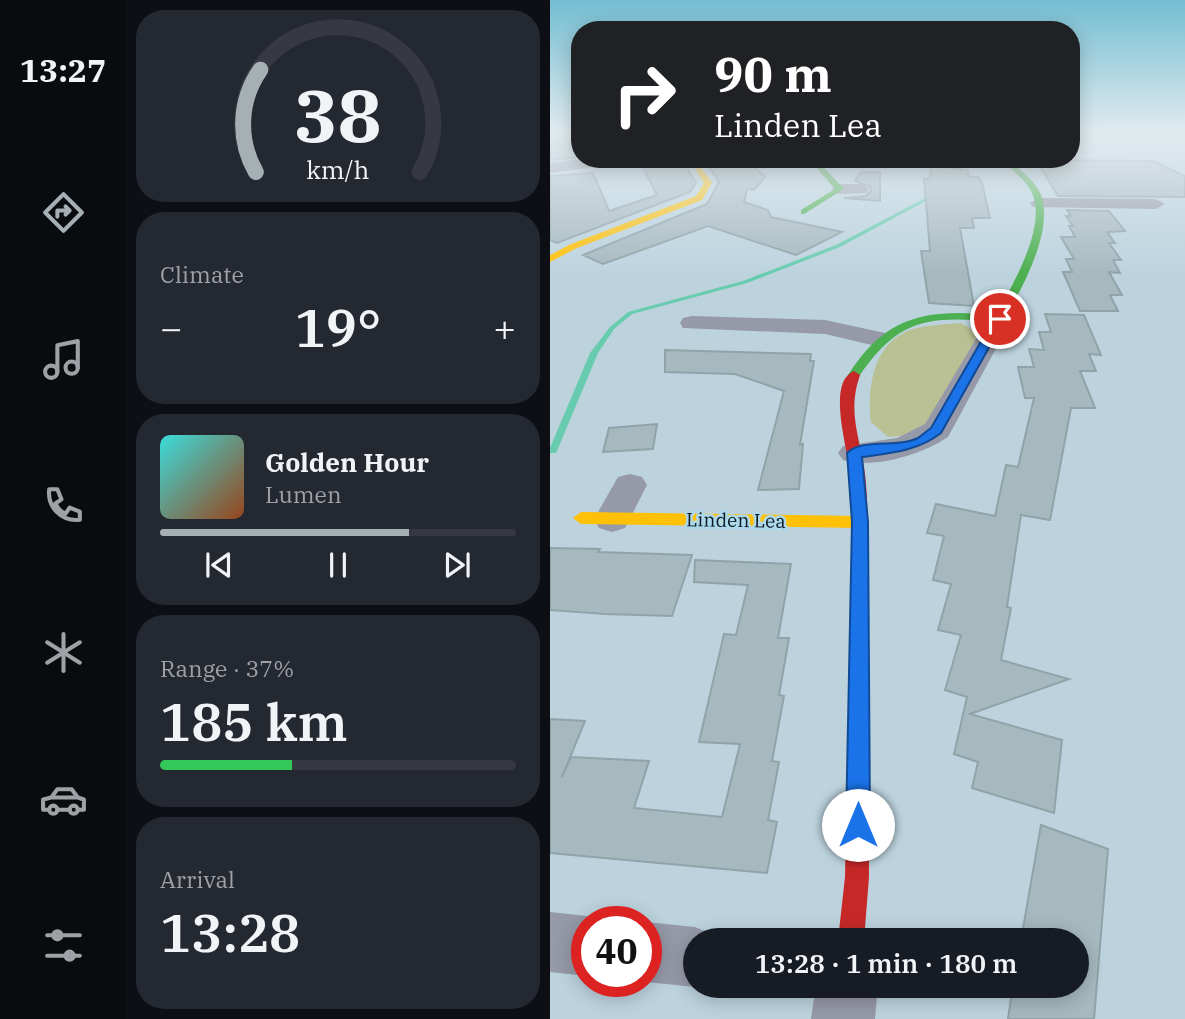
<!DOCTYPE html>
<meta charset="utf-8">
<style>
:root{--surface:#171b24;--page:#242831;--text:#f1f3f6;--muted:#9ea1a6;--line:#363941;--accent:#a5afb4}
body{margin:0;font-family:"IBM Plex Serif",serif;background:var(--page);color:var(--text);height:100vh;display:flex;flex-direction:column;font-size:26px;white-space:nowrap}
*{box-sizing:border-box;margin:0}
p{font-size:23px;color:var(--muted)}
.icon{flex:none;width:38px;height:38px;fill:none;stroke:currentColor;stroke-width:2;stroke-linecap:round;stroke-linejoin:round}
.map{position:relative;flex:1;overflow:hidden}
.details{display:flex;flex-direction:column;gap:10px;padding:10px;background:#0d0f14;width:424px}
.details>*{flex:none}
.banner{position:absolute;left:21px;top:21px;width:509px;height:147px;border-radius:28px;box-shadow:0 4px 18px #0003;background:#202124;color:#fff;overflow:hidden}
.speed{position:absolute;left:21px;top:906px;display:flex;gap:14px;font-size:35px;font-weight:700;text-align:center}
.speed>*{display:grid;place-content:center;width:91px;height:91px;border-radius:50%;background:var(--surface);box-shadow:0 4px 18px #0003;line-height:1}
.speed .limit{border:10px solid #d22;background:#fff;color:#111}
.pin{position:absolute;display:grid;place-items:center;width:60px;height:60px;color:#fff;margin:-30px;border:4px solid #fff;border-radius:50%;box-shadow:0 2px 7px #0007}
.me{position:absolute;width:77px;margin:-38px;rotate:0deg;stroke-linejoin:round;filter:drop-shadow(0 0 5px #0008)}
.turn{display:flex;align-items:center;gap:24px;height:147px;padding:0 28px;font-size:32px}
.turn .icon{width:91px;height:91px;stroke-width:2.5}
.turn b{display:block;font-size:49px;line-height:60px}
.big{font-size:52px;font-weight:600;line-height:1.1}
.details .widget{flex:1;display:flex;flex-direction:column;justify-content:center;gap:10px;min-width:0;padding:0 24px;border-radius:28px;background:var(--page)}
.details .dial{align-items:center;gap:0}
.dial svg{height:182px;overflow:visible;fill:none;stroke:var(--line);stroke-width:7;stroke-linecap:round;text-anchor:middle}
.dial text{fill:var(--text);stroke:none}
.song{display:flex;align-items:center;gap:21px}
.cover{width:84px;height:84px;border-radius:10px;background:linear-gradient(135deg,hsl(180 70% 55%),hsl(20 70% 35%))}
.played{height:7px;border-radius:4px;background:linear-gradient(90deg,var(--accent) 70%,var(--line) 70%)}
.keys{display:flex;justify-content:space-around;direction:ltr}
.heat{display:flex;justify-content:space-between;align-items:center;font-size:38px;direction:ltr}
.charge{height:10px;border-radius:5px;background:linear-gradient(90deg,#34c759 37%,var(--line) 0)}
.trip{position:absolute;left:133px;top:928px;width:406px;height:70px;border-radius:35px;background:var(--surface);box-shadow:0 4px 18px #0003;font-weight:600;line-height:70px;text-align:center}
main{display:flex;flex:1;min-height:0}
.menu{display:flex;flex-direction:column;width:126px;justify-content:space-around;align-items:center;background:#090b0e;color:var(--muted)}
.menu .icon{width:49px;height:49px}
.menu .current{color:var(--accent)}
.menu b{font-size:32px;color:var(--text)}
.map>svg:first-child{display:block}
.green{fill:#b9c194}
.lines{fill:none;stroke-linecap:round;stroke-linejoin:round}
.stream{fill:#67cbae;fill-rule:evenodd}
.building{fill:#a6b9bf;stroke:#8fa3a9;stroke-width:2}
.street{fill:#9699a7;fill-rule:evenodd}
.fast{fill:#4caf50;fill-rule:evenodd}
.slow{fill:#ffc107;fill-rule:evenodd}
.jam{fill:#c62828;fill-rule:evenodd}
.route{fill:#1a73e8;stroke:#114b97;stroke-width:2}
.labels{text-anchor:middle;stroke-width:5;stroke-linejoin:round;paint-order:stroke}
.street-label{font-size:19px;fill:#0b1c23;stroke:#aed9ec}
</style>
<main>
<nav class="menu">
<b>13:27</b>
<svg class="icon current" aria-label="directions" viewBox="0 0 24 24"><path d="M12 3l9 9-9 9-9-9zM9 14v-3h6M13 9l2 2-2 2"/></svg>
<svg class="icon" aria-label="music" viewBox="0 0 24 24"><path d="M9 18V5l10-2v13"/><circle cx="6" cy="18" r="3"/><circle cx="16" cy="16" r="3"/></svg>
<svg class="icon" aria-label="phone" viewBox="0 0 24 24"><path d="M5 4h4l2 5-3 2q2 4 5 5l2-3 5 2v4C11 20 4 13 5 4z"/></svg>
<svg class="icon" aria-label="climate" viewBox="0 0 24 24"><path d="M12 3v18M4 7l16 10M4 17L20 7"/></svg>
<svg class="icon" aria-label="car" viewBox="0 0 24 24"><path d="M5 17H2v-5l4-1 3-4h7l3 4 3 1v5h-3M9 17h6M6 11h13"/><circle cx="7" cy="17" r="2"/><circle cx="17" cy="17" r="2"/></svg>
<svg class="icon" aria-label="filters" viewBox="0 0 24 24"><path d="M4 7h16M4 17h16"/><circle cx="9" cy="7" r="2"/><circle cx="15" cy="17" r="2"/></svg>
</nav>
<section class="details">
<div class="widget dial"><svg viewBox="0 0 100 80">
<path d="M14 69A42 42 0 1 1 86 69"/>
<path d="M14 69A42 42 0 0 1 16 24" stroke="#a5afb4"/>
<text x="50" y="56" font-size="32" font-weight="700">38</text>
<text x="50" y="72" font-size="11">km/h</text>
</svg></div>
<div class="widget"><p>Climate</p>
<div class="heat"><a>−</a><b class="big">19°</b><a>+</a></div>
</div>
<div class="widget">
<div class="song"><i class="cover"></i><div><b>Golden Hour</b><p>Lumen</p></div></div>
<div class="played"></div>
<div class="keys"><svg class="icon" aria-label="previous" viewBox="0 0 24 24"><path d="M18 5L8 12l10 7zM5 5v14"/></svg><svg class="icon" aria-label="pause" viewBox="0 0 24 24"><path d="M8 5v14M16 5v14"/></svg><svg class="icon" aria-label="next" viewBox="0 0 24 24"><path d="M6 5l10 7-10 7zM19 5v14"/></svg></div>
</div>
<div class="widget"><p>Range · 37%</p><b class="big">185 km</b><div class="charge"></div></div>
<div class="widget"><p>Arrival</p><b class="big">13:28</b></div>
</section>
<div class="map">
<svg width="636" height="1019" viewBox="0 0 636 1019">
<rect width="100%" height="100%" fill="#bcd3de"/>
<path class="green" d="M411 323 428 333C419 360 393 423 365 433 357 436 346 436 338 437L321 422C317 385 324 338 367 328 381 325 397 324 411 323Z"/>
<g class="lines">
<path class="stream" d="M383 194 387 195 290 247 197 283 82 314 64 329 48 353 7 451 6 453H0V448L40 353 60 327 78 312 193 281 286 245Z"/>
</g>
<g class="building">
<path d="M0 132H17L23 152 30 151V157L0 160Z"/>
<path d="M89 159H132L146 183 140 192 7 243 0 240V176L43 173 59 211 107 195Z"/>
<path d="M154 159H196L215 177 204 190 197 189 194 202 218 210 221 217 292 232 246 255 158 226 53 264 33 255 157 204 169 182Z"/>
<path d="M486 160 604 161 635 176V197L508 196Z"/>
<path d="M381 166 418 170V176L429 178 432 183 440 218H422L424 228H410L424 306 379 303 371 251H380L374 179H380Z"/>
<path d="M311 172H330V201L294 198 316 196 321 191 320 187 305 181Z"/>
<path d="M517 210 559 211 575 231 557 232 565 243H559L571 260H563L570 273 559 272 572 295H560L568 311H530L513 272H522L516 259H524L511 237H525L519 226H523L516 216H521Z"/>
<path d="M495 314 534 315 551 355 539 354 546 371H530L545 408H521L500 520 471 515 457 607 461 608 451 660 519 679 420 714 512 740 504 813 422 788 428 762 404 754 417 697 395 690 411 635 388 630 401 584 383 580 394 536 377 533 386 504 445 516 456 465 468 467 484 398H475L468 367H484L479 349 494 350 489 332H501Z"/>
<path d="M115 350 261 354 260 361H264L250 445 253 444 249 489 208 490 234 391 185 374 115 372Z"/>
<path d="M107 424 103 449 53 452 59 428Z"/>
<path d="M0 548 50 549 48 552 142 555 122 616 55 614 0 610Z"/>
<path d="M145 560 241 564 228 638H239L229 695 234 696 222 761 229 762 218 820 227 822 217 873 0 853V719L35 721 12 777 21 757 99 761 84 808 172 817 190 744 149 742 174 634 186 635 198 585 144 582Z"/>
<path d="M491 825 558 849 544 1019H458L463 985H527V940H471Z"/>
</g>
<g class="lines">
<g class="street">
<path d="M522 132H581L574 136 522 138Z"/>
<path d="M31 159H77L69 164 0 173V163Z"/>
<path d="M310 184 319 189 316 193 290 194 281 189 290 184Z"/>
<path d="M489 198 606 199 615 204 606 209 483 207 480 203Z"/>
<path d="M450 312 459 314 462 319 398 437C371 455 325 469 293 460L288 453 293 446 347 438 375 424 441 314Z"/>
<path d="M142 316 275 320 335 333 339 338 335 343 326 346 275 334 133 328 130 323 133 318Z"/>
<path d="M80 474 92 477 97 485 75 528 62 532 49 528 44 519 68 477Z"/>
<path d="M0 912 37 916 51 922H37V976L0 972Z"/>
<path d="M96 922 145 927 166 936 168 940H145V985H149L145 987 96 982Z"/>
<path d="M266 985H328L325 1019H261Z"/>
</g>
<g class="fast">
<path d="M259 159H266L294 189 254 214H251V210L285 189Z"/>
<path d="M450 159H457C469 169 485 180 491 195 504 232 472 287 455 319L450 322C381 316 349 316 308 378H300L298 375C337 314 378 309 446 315 462 286 499 224 481 191 474 178 460 169 450 159Z"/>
</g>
<g class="slow">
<path d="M139 159H146L162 183 152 200 27 248 0 262V255L21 244 146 196 154 183Z"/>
<path d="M31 512 310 516 318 522 310 528 31 524 23 518Z"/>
</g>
<path class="jam" d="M304 371 310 375C298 410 308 432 314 467 317 485 317 504 318 522L319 877 314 940H288L295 877 302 522C301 505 301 488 300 472 298 450 276 382 304 371Z"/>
</g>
<linearGradient id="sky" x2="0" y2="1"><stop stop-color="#74bdd1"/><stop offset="0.48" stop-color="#e1ebf0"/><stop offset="1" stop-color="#e1ebf0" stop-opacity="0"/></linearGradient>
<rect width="636" height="275" fill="url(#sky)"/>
<path class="route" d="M450 316 455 319 391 433C368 451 341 453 312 457L318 522 320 825 316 833 308 837 299 833 296 825 302 522 297 453C312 438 348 448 368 438 372 435 377 431 381 428L444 319Z"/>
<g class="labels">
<g class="street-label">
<text transform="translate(186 520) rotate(1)" y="7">Linden Lea</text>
</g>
</g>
</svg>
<div class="speed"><div class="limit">40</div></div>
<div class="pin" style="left:450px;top:319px;background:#d93025"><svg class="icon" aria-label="arrive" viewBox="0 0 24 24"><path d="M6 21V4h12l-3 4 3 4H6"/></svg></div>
<svg class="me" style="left:308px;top:825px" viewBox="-20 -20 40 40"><circle r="19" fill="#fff"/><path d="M0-13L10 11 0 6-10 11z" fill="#1a73e8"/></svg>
<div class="trip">13:28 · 1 min · 180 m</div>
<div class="banner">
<div class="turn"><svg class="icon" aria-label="right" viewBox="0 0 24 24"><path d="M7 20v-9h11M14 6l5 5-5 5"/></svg><div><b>90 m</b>Linden Lea</div></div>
</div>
</div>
</main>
